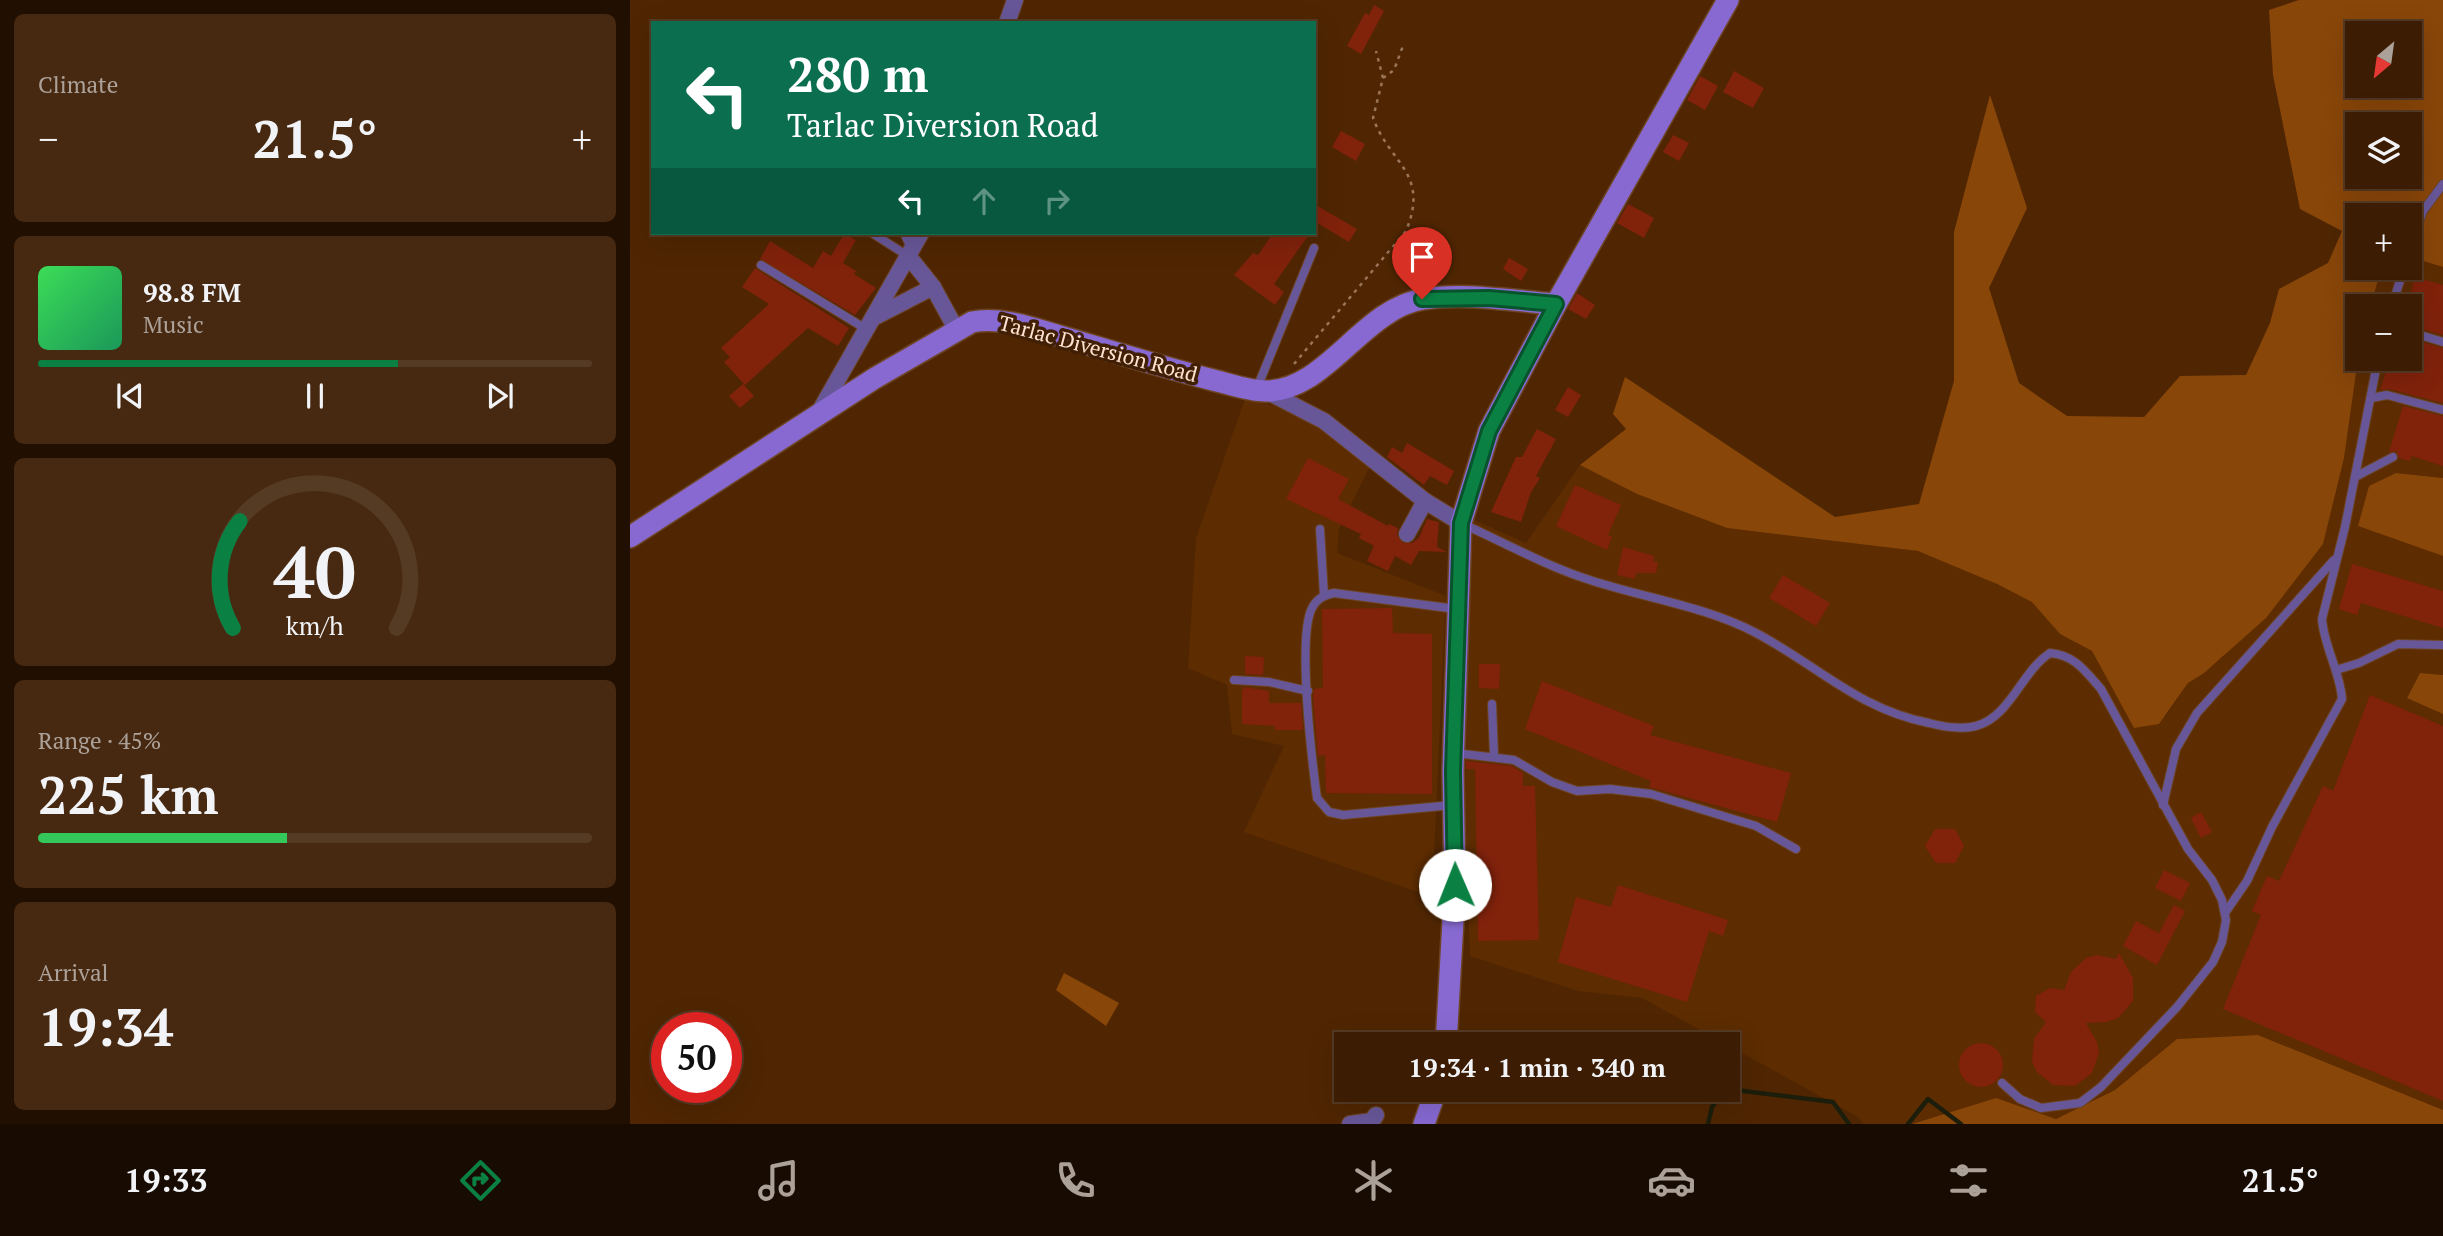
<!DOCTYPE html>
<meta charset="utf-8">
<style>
:root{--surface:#3c1c02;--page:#472911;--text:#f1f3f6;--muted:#aca199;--line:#553a24;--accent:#0b8043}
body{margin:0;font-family:"PT Serif",serif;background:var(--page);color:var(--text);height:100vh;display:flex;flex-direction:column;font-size:26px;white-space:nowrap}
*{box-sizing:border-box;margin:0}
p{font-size:23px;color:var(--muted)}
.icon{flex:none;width:38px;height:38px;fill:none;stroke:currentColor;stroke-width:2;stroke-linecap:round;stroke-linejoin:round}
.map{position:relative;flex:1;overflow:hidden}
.side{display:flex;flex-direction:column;gap:14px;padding:14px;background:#210f01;width:630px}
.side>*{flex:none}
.top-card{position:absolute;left:21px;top:21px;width:665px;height:214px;border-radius:0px;box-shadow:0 7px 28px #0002,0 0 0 2px var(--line);background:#0b6e4f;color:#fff;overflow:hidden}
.needle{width:46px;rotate:209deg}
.controls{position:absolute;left:1715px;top:21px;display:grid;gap:14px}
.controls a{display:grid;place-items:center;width:77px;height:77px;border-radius:0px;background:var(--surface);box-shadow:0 7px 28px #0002,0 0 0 2px var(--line);font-size:35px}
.speed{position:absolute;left:21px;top:1012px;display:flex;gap:14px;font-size:35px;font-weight:700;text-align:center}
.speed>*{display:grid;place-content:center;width:91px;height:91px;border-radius:50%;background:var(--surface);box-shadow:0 7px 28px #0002,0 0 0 2px var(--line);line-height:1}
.speed .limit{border:10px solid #d22;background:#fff;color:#111}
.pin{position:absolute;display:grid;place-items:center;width:60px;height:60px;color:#fff;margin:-72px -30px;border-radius:50% 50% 50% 0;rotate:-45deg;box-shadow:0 0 7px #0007}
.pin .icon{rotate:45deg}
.me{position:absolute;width:77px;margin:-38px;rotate:359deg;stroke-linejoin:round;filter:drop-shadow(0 0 5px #0008)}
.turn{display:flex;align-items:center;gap:24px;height:147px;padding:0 21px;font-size:32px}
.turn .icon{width:91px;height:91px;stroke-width:2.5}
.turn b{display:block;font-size:49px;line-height:60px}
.lanes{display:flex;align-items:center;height:66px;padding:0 21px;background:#0003;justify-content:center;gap:35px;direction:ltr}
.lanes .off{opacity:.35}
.big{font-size:52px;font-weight:600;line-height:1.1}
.side .card{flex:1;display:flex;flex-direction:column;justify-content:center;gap:10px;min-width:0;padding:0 24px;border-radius:10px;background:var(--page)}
.side .dial{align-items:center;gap:0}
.dial svg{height:182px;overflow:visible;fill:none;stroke:var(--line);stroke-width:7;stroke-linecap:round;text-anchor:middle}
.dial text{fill:var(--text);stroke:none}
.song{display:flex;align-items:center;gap:21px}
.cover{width:84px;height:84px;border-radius:10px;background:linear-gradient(135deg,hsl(130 70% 55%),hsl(150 70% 35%))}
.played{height:7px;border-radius:4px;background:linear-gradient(90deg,var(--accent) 65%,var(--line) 65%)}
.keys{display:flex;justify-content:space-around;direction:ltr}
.heat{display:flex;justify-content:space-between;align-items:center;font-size:38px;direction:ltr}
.charge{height:10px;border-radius:5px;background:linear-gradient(90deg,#34c759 45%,var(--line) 0)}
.trip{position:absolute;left:704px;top:1032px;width:406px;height:70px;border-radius:0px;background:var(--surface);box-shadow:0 7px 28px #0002,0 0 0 2px var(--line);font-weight:600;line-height:70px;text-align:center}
.tab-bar{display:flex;height:112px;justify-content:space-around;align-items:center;background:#180b01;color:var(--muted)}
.tab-bar .icon{width:49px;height:49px}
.tab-bar .current{color:var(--accent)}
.tab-bar b{font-size:32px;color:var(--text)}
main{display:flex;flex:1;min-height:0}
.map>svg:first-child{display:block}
.built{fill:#5d2c00}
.green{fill:#894609;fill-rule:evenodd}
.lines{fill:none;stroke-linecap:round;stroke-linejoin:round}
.stream{stroke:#1c1e0b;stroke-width:4.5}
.building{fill:#81220b}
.lane-casing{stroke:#6c4423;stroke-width:10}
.street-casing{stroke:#6c4423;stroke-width:18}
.secondary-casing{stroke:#6c4423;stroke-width:24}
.path{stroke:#9a7659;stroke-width:2.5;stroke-dasharray:3.5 5;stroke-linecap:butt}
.lane{stroke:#685798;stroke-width:8}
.street{stroke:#685798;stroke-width:16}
.secondary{stroke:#8769d1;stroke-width:21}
.route-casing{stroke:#07532c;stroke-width:18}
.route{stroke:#0b8043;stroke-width:12}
.labels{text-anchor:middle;stroke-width:7;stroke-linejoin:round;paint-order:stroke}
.street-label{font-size:21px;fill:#fee2d0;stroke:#401f05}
</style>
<main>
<section class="side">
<div class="card"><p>Climate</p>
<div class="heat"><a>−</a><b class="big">21.5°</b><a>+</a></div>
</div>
<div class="card">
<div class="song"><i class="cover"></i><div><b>98.8 FM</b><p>Music</p></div></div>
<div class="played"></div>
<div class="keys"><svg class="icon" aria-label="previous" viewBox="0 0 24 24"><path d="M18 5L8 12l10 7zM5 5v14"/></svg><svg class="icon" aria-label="pause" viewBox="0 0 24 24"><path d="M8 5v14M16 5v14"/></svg><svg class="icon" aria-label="next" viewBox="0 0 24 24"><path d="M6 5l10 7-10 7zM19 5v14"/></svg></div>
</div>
<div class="card dial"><svg viewBox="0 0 100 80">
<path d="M14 69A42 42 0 1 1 86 69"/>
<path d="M14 69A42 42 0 0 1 17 22" stroke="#0b8043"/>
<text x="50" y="56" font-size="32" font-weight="700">40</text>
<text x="50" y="72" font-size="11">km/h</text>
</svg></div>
<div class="card"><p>Range · 45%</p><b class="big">225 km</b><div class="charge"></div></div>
<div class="card"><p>Arrival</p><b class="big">19:34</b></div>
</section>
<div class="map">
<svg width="1813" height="1124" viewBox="0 0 1813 1124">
<rect width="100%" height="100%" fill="#502602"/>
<g class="built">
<path d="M1780 257 1813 267V478L1766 473 1728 526 1813 556V675L1790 673 1777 697 1813 714V1110L1628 1035 1547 1039 1485 1090 1426 1119 1366 1098 1282 1124H1233L1228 1117 1012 998 948 991 840 956 835 838 836 645 844 520 896 543 950 465 1007 494 1097 528 1288 551 1326 564 1403 602 1430 634 1462 651 1504 728 1536 716 1558 683 1592 658 1677 563 1714 458 1728 359H1780V306H1741L1751 268H1780Z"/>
<path d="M616 396 681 420 741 464 709 529 707 553 816 596 802 897 614 832 654 746 602 734 597 685 558 668 566 538Z"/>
</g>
<g class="green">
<path d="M1669 0H1813V267L1780 257V215H1727V268H1751L1741 306H1727L1728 359 1714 458 1693 544 1636 618 1574 673 1558 683 1529 724 1504 728 1462 651 1430 634 1402 602 1367 584 1288 551 1097 528 1007 494 950 465 996 429 983 414 995 377 1205 517 1289 504 1324 381V232L1360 95 1397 208 1359 288 1389 383 1437 416 1514 417 1550 376 1616 375 1640 323 1649 289 1698 263 1712 231 1670 209 1643 75 1639 10ZM1727 33H1780V86H1727ZM1727 124H1780V177H1727Z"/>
<path d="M1766 473 1813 478V556L1728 526 1739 486Z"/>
<path d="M1790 673 1813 675V714L1777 698Z"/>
<path d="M434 973 489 1003 476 1026 426 990Z"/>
<path d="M1628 1035 1813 1110V1124H1282L1366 1098 1426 1119 1485 1090 1547 1039Z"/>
</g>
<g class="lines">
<g class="stream">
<path d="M1097 1089 1203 1102 1219 1124"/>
<path d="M1078 1124 1082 1107 1095 1090"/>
<path d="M1278 1124 1298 1099 1331 1124"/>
</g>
</g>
<g class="building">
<path d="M744 5 754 11 731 54 717 46 735 13 739 15Z"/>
<path d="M1104 71 1134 88 1123 108 1093 92Z"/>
<path d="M1070 76 1088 86 1075 110 1057 100Z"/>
<path d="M711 131 735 144 726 161 702 147Z"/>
<path d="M1043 135 1059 143 1049 161 1033 152Z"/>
<path d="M684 204 727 229 719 242 684 221Z"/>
<path d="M998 204 1024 218 1014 238 987 223Z"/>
<path d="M643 233H680L644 284 654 292 645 305 604 275 623 253 628 255Z"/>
<path d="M214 234 226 240 213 263 226 271 224 274 246 288 225 315 130 259 140 241 183 268 193 251 201 256Z"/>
<path d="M879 258 898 269 891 281 873 269Z"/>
<path d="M125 268 219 328 208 346 178 328 115 385 94 362 100 357 91 348 139 304 112 287Z"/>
<path d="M1785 277 1813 285V335L1780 326V306H1777Z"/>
<path d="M947 293 965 305 956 319 938 309Z"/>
<path d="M1780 339 1813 348V403L1759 389 1750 390 1760 359H1780Z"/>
<path d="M113 384 124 396 110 408 99 396Z"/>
<path d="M938 387 951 395 938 417 925 410Z"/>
<path d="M1773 406 1813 416V466L1782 456 1780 461 1769 458 1766 451 1759 452Z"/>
<path d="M907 429 926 439 906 476 910 478 901 492 891 522 861 512 886 457H892Z"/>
<path d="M777 443 824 471 817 485 800 476 794 485 757 457 762 447 772 453Z"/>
<path d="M678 458 719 479 708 499 758 526 759 524 768 528 767 535 773 543H782L789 538 797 519 809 522 807 547 817 552 789 551 781 565 765 556 758 571 737 561 744 546 729 538 731 534 656 499Z"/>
<path d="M945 485 991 505 978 535 982 537 977 550 926 526Z"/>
<path d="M993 547 1024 556 1023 562H1028L1026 573H1006L1005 579 987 575Z"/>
<path d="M1722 564 1813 591V628L1731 603 1727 615 1709 609Z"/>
<path d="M1153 575 1200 603 1186 626 1139 598Z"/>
<path d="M762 608 763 633 802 634V794L696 793 695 755 688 756 683 696 684 689 693 688 692 609Z"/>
<path d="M615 656 634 657 633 675 615 674Z"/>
<path d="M849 664H870L869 689 849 688Z"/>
<path d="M912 681 1024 726 1020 735 1161 773 1147 822 1019 787 1021 781 895 729Z"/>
<path d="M615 687 639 691V703H671L673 730H645V726L612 724V690Z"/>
<path d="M1740 695 1813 726V1101L1593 1009 1631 915 1622 911 1637 876 1649 881 1693 786 1703 791Z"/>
<path d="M836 761 882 766 893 773V786H905L909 940 848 941 845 769H836Z"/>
<path d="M1571 812 1582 832 1571 838 1561 818Z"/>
<path d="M1305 829H1325L1334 846 1325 863H1306L1295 846Z"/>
<path d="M1534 870 1560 883 1551 901 1525 888Z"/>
<path d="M988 885 1098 920 1093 936 1079 931 1057 1002 928 962 946 897 981 907Z"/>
<path d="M1544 905 1555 911 1527 965 1493 946 1506 921 1529 933Z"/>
<path d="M1489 953 1503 978V1001L1488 1018 1477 1022 1456 1023 1467 1042 1469 1053 1462 1073 1445 1086 1423 1085 1407 1072 1402 1062 1404 1039 1416 1022 1405 1012 1406 996 1420 988 1434 990 1441 972 1456 958 1467 955 1486 959Z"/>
<circle cx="1351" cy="1065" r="22"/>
</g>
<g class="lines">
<g class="lane-casing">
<g id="lane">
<path d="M242 233 278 256"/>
<path d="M274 233 281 248"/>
<path d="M1780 248 1793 211 1813 184"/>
<path d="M131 265 236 329"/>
<path d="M1762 306 1774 268"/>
<path d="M1780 332 1813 342"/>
<path d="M627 388 684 248"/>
<path d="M1741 398 1757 395 1813 410"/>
<path d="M1725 477 1763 457"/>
<path d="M833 524C875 543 916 566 960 580 1014 598 1075 606 1126 633 1187 665 1228 709 1299 723 1314 727 1330 730 1346 726 1380 717 1392 671 1420 653 1445 655 1456 672 1471 689L1558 849 1582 880 1592 900 1596 920 1592 942 1583 962 1547 1007 1471 1087 1450 1103 1411 1108 1390 1099 1372 1083"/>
<path d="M690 529 694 595"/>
<path d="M1706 670 1729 663 1768 644 1813 645"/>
<path d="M604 680 639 682 678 691"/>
<path d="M862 704 864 755"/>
<path d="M825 753 884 760 922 782 947 791 980 789 1021 794 1126 826 1166 849"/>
<path d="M823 805 713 815 699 812 687 798C682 761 667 637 682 608 687 598 695 595 704 593L826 609"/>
<path d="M1533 805 1546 749 1567 713 1704 560"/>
<path d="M1595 913 1617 881 1642 827 1712 699C1710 671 1694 647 1692 619L1715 527 1748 359"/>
</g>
</g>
<g class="street-casing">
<g id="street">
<path d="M377 23 385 0"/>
<path d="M279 257 303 287 326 329"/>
<path d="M243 318 303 287"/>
<path d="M638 392 694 421 795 501 831 523"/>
<path d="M188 414 291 233"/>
<path d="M777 534 795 501"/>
<path d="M720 1124 742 1121 746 1115"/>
</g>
</g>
<g class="secondary-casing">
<g id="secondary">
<path d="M0 537 245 378 342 322C370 316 402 328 430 336 481 351 532 367 583 380 600 384 618 391 635 391 696 392 732 309 793 299 835 292 883 301 926 304"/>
<path d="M816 1045 825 885 823 771 831 523 859 431 926 304 1098 0"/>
<path d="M794 1124 806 1090"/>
</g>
</g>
<g class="path">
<path d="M753 78 764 70 774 43"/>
<path d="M664 364 776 231C800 173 760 164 743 118L753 78 746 51"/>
</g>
<use href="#lane" class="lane"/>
<use href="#street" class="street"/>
<use href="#secondary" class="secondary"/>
</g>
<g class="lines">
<g class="route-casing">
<path id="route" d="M792 299 859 298 926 304 859 431 831 523 823 771 825 885"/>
</g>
<use href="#route" class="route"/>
</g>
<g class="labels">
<g class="street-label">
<text transform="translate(468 349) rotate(15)" y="7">Tarlac Diversion Road</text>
</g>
</g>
</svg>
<div class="controls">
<a><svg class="needle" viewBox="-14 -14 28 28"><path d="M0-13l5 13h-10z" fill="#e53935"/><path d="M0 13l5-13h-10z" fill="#aca199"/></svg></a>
<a><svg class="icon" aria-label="layers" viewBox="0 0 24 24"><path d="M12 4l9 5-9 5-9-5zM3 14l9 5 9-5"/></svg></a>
<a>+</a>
<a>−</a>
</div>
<div class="speed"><div class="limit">50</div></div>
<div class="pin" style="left:792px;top:299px;background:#d93025"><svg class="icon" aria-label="arrive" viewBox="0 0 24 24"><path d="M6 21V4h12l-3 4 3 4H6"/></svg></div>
<svg class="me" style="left:825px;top:885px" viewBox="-20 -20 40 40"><circle r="19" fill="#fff"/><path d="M0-13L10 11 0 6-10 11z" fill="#0b8043"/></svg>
<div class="trip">19:34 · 1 min · 340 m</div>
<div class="top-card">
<div class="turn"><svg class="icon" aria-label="left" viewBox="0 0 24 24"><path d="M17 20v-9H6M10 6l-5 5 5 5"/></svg><div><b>280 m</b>Tarlac Diversion Road</div></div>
<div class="lanes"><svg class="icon" aria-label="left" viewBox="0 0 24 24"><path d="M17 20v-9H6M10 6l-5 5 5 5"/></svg><svg class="icon off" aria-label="ahead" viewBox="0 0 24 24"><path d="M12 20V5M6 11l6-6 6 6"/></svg><svg class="icon off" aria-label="right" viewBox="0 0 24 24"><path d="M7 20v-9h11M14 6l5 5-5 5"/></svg></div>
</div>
</div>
</main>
<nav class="tab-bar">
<b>19:33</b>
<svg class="icon current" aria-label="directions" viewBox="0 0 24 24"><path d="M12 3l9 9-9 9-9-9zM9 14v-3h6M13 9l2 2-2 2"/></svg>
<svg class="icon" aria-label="music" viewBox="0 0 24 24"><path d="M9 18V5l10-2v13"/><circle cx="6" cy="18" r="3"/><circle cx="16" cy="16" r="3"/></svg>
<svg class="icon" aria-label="phone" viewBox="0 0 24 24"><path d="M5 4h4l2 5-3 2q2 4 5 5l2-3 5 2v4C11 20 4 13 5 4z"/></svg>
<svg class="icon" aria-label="climate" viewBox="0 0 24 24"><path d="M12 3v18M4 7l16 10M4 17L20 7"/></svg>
<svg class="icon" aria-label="car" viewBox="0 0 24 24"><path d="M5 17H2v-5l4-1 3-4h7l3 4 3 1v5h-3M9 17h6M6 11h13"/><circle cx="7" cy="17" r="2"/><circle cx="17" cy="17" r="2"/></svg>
<svg class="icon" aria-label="filters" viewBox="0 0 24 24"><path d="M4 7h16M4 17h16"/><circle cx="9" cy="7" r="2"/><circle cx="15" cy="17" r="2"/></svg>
<b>21.5°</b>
</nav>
